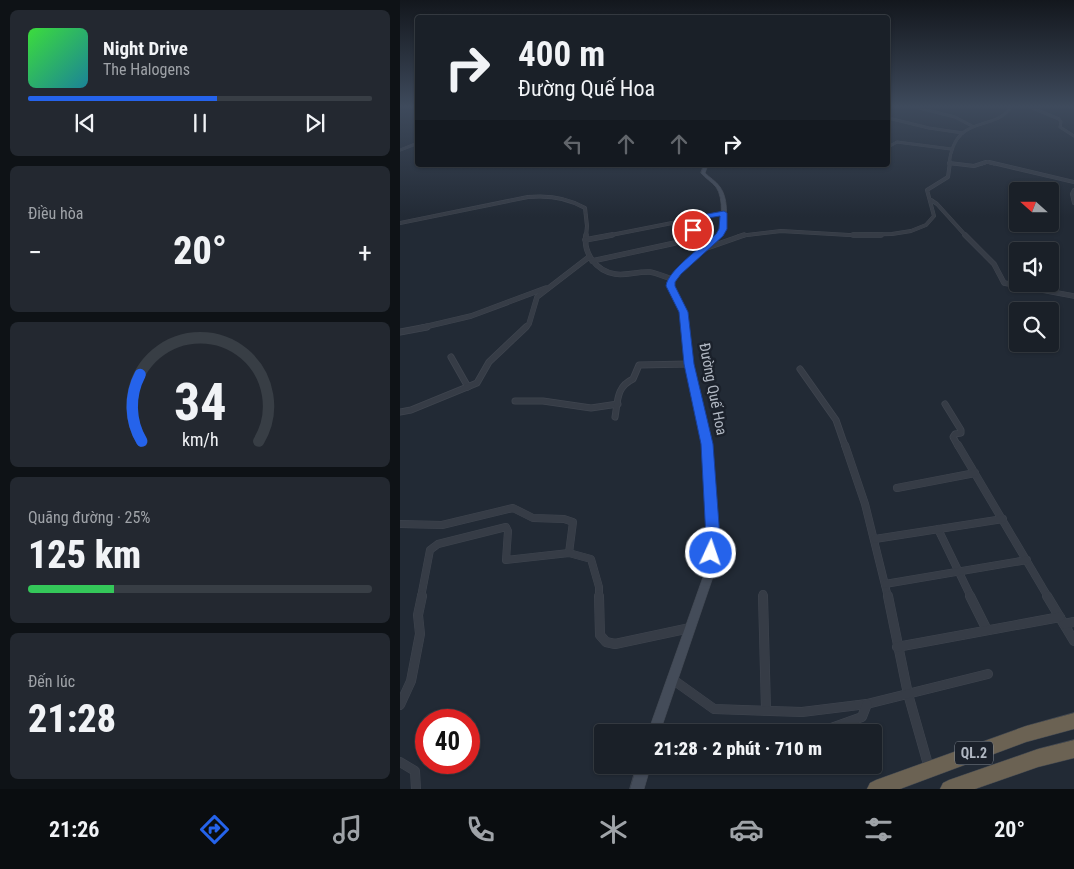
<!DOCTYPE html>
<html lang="vi">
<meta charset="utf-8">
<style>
:root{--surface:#1a2028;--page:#232830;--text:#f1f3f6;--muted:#9fa3a8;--line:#383e45;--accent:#2563eb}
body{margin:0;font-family:"Roboto Condensed",sans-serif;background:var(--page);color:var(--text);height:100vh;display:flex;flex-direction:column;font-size:19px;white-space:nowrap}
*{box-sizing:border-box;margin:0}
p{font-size:16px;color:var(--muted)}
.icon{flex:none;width:28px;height:28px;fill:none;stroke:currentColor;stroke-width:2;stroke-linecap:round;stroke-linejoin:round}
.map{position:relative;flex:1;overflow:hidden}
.side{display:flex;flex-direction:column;gap:10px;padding:10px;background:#0e1216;width:400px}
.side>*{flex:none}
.guide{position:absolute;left:15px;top:15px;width:475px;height:152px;border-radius:5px;box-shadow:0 1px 4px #0004,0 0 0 1px var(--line);background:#1a2028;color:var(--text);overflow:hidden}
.needle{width:32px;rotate:291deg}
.tools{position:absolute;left:609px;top:182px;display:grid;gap:10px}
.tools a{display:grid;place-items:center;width:50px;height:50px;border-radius:5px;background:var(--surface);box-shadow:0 1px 4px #0004,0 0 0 1px var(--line);font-size:25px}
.speed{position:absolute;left:15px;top:709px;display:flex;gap:10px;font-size:25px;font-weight:700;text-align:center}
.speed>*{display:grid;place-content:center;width:65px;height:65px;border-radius:50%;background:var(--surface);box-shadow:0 1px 4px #0004,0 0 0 1px var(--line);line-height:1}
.speed .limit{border:8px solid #d22;background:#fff;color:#111}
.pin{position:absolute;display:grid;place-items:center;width:42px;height:42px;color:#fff;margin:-21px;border:2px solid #fff;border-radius:50%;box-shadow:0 1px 5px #0007}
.me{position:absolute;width:55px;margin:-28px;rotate:3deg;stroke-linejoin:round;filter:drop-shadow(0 0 4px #0008)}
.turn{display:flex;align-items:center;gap:18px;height:105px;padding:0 20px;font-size:22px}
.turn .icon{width:65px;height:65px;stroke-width:2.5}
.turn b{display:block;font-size:35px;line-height:42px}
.lanes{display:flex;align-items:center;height:48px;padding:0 20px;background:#0003;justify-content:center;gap:25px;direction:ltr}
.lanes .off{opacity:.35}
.big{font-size:38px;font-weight:800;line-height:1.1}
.side .tile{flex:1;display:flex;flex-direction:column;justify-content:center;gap:8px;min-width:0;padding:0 18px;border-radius:8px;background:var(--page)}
.side .dial{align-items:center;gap:0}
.dial svg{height:130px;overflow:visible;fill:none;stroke:var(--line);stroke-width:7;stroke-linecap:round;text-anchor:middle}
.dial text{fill:var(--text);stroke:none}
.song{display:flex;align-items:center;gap:15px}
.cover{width:60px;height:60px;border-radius:8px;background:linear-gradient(135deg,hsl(120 70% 55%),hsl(190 70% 35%))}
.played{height:5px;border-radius:2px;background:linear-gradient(90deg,var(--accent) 55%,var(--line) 55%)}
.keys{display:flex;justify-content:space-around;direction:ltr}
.heat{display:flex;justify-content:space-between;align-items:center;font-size:28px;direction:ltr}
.charge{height:8px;border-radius:4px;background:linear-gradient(90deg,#34c759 25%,var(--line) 0)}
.trip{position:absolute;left:194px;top:724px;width:288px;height:50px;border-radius:5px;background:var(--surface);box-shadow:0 1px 4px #0004,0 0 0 1px var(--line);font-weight:800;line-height:50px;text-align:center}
.menu{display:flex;height:80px;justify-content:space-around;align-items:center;background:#0a0d10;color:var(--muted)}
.menu .icon{width:35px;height:35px}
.menu .active{color:var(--accent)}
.menu b{font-size:22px;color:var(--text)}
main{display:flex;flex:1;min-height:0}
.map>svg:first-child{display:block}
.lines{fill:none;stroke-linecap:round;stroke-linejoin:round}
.street-far5-casing{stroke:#3f454f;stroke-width:3}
.street-far4-casing{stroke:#3f454f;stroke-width:4}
.street-far3-casing{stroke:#3f454f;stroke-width:5.5}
.street-far2-casing{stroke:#3f454f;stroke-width:7}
.street-far1-casing{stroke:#3f454f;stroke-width:8}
.street-casing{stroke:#3f454f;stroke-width:10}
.secondary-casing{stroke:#3f454f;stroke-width:1}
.highway-casing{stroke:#404751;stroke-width:1}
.street-far5{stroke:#363c46;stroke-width:2.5}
.street-far4{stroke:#363c46;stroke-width:3}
.street-far3{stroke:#363c46;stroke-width:4.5}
.street-far2{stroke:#363c46;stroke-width:5.5}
.street-far1{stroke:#363c46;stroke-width:7}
.street{stroke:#363c46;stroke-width:9}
.secondary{fill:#444c59;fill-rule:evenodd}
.highway{fill:#6b6253;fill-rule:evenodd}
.route{fill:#2563eb;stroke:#184099}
.labels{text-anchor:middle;stroke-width:5;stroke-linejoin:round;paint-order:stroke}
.shield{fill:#1b212b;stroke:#838a95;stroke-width:1}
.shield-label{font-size:14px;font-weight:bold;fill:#b0b7c2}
.street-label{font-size:15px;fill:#b0b7c2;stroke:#1b212b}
</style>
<main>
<section class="side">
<div class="tile">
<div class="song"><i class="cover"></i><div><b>Night Drive</b><p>The Halogens</p></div></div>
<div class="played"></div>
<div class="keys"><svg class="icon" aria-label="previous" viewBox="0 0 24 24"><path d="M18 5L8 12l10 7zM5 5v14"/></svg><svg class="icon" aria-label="pause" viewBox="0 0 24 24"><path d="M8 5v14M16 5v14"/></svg><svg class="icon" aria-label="next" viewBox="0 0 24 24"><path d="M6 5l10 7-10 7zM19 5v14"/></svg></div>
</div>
<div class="tile"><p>Điều hòa</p>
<div class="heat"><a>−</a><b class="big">20°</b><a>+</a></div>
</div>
<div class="tile dial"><svg viewBox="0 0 100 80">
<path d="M14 69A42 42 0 1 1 86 69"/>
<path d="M14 69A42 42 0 0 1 13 28" stroke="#2563eb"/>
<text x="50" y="56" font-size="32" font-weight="700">34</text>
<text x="50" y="72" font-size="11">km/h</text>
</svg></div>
<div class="tile"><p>Quãng đường · 25%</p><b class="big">125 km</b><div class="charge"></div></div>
<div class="tile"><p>Đến lúc</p><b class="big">21:28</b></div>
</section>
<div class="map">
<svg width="674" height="789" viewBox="0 0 674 789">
<rect width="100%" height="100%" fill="#222a35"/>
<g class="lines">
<g class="street-far5-casing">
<g id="street-far5">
<path d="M515 107 555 117 572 126"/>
<path d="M630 107 659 119 661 122 660 127 674 136"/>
<path d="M488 118 529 128 563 133"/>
<path d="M488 147 497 142 551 149"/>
<path d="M0 150 18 143"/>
<path d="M549 163 555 164"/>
<path d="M549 164C555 112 594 133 611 107"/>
<path d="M582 164 587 162 594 164"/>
</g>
</g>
<g class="street-far4-casing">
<g id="street-far4">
<path d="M589 162 674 182"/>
<path d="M549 163 574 166 586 162"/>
<path d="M674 190 672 194 674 203"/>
<path d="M531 200 537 204 566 236"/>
<path d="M0 223 128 197C148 195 168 198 185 208L187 226 186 236"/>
<path d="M206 236 323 213"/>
<path d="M285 236 293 230 299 218"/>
<path d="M339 236 381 231 449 235 492 234 511 231 526 225 534 216 527 190 548 177 550 162"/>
</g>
</g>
<g class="street-far3-casing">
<g id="street-far3">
<path d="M186 235C183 253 196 271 215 274 226 276 238 271 250 272 257 273 265 277 272 279"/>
<path d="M453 235H481"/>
<path d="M565 235 594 264 604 283 674 296"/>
<path d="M185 240 212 235"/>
<path d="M304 249 344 235"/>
<path d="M192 261 275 243 287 235"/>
<path d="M20 328 71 316 146 288"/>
<path d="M125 328 129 324 137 297 189 257"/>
</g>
</g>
<g class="street-far2-casing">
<g id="street-far2">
<path d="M0 332 27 327"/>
<path d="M51 357 68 387"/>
<path d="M400 369 436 420 445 446"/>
<path d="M115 401H143L191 408 218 404"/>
<path d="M545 404 561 430V433L555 434 553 437 558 446"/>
<path d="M0 412 11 410 77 383 89 362 126 327"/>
<path d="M215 417C218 401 216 387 233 379L239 365 289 364"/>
</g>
</g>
<g class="street-far1-casing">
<g id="street-far1">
<path d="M445 445 465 504 488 597"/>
<path d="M558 445 648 597"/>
<path d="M497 488 575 473"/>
<path d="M0 524 42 525 113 508 133 518 164 519 173 522 169 553"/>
<path d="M538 529 571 597"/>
<path d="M475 539 603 519"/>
<path d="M485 584 627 560"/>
<path d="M363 594V597"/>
<path d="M21 597 30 550 38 544 106 527 108 531 106 560 169 553 191 559 199 587V597"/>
</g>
</g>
<g class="street-casing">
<g id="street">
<path d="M199 596 200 635 206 642 215 644 290 628"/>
<path d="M363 596 366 710"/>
<path d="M488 596 508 694 529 768"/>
<path d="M570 596 587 630"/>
<path d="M647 596 674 641"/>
<path d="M664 624 674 622"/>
<path d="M497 647 660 617"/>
<path d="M272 679 314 709 402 712 467 704 588 674"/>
<path d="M0 705 11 681 20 634 18 615 22 596"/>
<path d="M420 732 462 717 467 704"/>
<path d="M0 762 15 771 16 789"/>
</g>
</g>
<g class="secondary-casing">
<g id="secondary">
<path d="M304 165H308L305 173C310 178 316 181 320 187 329 199 328 224 321 237L276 278 274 286 287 312 293 364 311 444 318 537 313 577 260 732H248L303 577 308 537 303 444 285 364 281 312 268 286 271 276 317 235C322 224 324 198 316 187 312 182 305 178 301 173Z"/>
<path d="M237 765H251L244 789H230Z"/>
</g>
</g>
<g class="highway-casing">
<g id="highway">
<path d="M674 713V729L626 742 500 789H467L470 783 476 780 626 726Z"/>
<path d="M674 740V758L638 767 575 789H540L543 783 549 780 638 749Z"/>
</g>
</g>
<use href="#street-far5" class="street-far5"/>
<use href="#street-far4" class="street-far4"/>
<use href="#street-far3" class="street-far3"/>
<use href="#street-far2" class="street-far2"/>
<use href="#street-far1" class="street-far1"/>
<use href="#street" class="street"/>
<use href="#secondary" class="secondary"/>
<use href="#highway" class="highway"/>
</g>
<linearGradient id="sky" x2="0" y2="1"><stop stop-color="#13171d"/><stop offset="0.49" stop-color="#3e4a5c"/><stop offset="1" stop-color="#3e4a5c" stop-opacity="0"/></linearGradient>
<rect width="674" height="217" fill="url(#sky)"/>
<path class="route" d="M324 211 327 213V229L323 236 281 274 275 282V286L288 312 294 364 313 444 320 538 317 558 311 560 306 558 304 553 306 538 301 444 284 364 279 312 266 286C267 271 304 245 316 234L319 229 320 216 302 219 296 231H290L289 230 296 216Z"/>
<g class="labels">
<rect class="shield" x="555" y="741.5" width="38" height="23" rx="4"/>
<g class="shield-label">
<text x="574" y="758">QL.2</text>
</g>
<g class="street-label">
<text transform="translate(313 389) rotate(79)" y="5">Đường Quế Hoa</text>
</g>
</g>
</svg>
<div class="tools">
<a><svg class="needle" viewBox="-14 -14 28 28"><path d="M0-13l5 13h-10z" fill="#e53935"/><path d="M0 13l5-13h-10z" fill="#9fa3a8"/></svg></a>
<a><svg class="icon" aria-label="sound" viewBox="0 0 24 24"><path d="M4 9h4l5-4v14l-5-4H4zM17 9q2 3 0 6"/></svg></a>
<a><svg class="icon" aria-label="search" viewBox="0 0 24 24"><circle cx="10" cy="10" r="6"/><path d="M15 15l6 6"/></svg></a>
</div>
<div class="speed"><div class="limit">40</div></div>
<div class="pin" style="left:293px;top:230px;background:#d93025"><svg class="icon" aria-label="arrive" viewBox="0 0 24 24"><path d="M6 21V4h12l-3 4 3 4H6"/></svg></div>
<svg class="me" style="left:311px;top:553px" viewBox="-20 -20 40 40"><circle r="17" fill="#2563eb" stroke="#fff" stroke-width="3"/><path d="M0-11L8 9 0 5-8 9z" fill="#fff"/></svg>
<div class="trip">21:28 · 2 phút · 710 m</div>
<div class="guide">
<div class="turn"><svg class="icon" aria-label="right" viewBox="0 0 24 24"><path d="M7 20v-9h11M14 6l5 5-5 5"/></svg><div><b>400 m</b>Đường Quế Hoa</div></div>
<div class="lanes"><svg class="icon off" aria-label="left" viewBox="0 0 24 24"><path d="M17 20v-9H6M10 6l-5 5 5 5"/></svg><svg class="icon off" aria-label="ahead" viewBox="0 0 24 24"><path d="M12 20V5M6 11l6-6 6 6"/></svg><svg class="icon off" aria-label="ahead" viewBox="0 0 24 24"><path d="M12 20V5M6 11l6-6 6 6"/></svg><svg class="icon" aria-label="right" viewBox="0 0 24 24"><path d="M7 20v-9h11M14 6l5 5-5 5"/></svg></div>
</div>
</div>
</main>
<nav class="menu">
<b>21:26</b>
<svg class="icon active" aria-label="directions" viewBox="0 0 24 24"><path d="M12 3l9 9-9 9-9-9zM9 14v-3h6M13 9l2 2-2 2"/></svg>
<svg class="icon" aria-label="music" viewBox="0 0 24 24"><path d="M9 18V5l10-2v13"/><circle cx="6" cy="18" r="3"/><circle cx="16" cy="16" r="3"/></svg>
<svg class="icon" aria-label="phone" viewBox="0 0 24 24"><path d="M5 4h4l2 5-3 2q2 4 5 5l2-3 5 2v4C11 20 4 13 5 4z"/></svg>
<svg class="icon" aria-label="climate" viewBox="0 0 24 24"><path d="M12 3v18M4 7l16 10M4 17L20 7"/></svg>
<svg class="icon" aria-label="car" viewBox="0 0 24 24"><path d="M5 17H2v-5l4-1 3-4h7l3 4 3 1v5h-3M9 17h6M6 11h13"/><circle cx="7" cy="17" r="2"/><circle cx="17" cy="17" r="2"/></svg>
<svg class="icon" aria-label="filters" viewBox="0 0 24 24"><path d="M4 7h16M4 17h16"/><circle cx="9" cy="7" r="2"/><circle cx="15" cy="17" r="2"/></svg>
<b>20°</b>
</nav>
